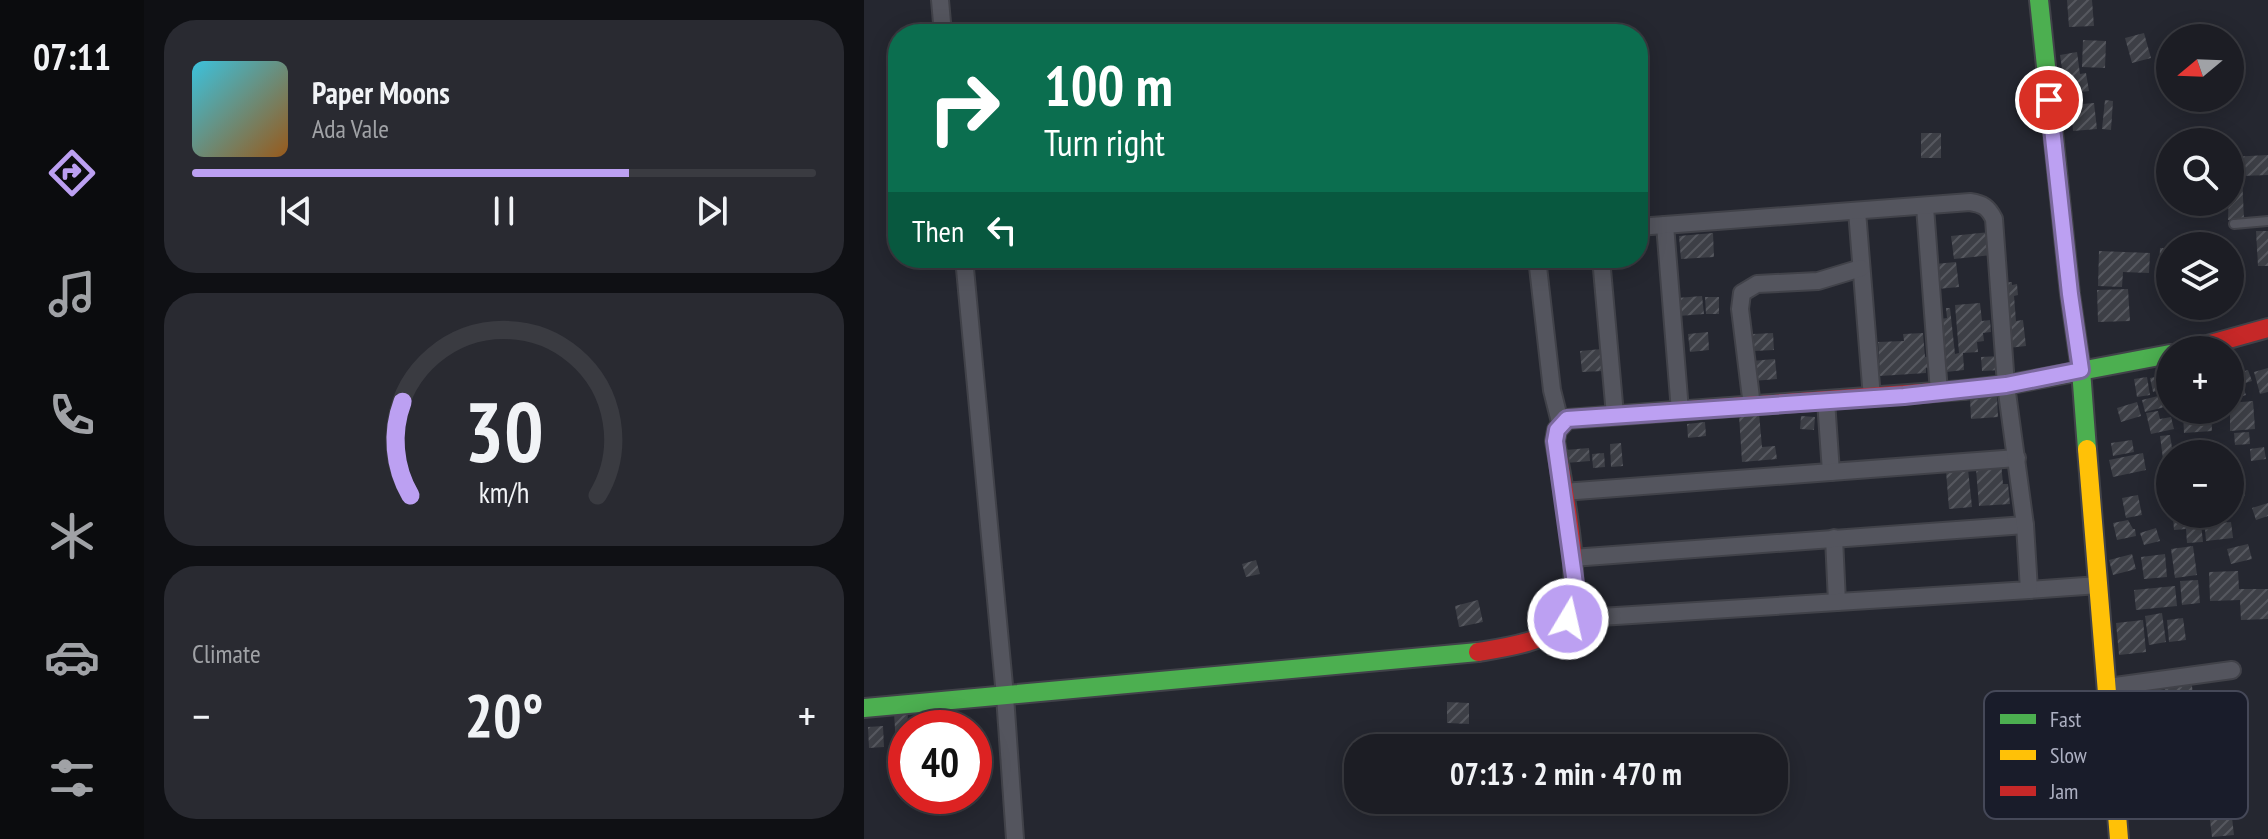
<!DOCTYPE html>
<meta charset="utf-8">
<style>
:root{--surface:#1c1d24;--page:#292a31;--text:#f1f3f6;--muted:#a0a2a6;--line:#3a3b41;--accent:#bca0f2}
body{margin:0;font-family:"PT Sans Narrow",sans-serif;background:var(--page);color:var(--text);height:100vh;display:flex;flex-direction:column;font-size:30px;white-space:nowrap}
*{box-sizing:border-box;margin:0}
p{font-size:26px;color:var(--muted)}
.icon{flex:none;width:44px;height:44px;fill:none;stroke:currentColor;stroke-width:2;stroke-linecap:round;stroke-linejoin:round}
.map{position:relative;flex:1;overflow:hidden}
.details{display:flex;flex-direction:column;gap:20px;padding:20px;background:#0f1014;width:720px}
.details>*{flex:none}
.hud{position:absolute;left:24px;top:24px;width:760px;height:244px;border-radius:32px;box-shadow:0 4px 20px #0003,0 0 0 2px var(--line);background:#0b6e4f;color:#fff;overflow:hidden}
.needle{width:52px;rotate:251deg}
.buttons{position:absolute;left:1292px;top:24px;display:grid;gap:16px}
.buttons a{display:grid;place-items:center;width:88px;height:88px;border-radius:50%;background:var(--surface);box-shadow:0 4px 20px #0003,0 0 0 2px var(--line);font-size:40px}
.speed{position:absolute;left:24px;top:710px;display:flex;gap:16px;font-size:40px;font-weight:700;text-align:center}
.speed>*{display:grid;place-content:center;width:104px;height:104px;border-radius:50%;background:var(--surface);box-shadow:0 4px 20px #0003,0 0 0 2px var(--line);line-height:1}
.speed .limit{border:12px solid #d22;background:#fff;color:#111}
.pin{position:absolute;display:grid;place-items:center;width:68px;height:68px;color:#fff;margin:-34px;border:4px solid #fff;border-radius:50%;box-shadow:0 2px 8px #0007}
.me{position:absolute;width:88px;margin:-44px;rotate:9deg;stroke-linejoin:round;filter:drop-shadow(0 0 6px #0008)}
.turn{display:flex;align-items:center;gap:28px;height:168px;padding:0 24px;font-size:36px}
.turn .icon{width:104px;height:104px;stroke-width:2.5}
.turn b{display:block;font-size:56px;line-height:68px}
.then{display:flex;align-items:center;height:76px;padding:0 24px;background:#0003;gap:16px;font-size:30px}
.big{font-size:60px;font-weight:700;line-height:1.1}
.details .card{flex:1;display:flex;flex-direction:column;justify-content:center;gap:12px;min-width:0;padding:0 28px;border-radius:32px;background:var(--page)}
.details .dial{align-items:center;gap:0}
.dial svg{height:208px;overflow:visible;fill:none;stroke:var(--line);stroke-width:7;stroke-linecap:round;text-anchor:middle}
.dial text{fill:var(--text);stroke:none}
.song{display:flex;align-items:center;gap:24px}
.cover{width:96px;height:96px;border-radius:12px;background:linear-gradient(135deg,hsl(190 70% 55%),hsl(30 70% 35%))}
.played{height:8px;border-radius:4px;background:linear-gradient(90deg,var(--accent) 70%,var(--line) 70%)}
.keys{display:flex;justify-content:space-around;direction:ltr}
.heat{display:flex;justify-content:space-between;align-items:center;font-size:44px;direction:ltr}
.trip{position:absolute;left:480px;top:734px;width:444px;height:80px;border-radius:32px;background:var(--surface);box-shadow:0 4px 20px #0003,0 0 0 2px var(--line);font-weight:700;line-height:80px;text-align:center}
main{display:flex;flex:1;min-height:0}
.tab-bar{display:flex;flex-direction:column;width:144px;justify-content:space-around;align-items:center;background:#0b0c0e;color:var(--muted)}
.tab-bar .icon{width:56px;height:56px}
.tab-bar .active{color:var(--accent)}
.tab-bar b{font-size:36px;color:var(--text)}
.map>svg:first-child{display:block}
.building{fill:url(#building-hatch)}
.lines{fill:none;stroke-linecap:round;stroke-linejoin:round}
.lane-casing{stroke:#414249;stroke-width:12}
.street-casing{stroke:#414249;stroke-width:20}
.fast-casing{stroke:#414249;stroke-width:22}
.slow-casing{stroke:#414249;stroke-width:22}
.jam-casing{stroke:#414249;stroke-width:22}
.lane{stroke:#54555e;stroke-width:8}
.street{stroke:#54555e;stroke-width:16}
.fast{stroke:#4caf50;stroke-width:18}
.slow{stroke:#ffc107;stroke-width:18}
.jam{stroke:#c62828;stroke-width:18}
.route-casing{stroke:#7a689d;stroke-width:20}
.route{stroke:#bca0f2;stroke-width:14}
.key{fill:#191c2a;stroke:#454858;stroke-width:2}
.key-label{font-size:22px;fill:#adb0c2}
</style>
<main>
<nav class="tab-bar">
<b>07:11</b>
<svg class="icon active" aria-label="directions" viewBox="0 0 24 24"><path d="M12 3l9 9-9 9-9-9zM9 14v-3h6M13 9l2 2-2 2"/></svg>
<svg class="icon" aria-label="music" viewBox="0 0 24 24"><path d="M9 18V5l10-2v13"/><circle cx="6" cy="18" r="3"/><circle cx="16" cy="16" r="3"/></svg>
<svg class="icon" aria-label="phone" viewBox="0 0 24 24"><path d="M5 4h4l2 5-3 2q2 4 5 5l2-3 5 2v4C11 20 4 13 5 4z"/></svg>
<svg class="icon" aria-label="climate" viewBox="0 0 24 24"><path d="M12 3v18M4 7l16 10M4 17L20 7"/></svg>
<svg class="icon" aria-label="car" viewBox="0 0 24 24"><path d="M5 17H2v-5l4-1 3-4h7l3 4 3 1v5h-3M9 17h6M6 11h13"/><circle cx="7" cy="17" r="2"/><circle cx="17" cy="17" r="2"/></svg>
<svg class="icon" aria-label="filters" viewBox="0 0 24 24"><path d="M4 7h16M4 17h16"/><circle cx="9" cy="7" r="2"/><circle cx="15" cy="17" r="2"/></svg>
</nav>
<section class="details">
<div class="card">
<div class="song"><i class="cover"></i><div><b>Paper Moons</b><p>Ada Vale</p></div></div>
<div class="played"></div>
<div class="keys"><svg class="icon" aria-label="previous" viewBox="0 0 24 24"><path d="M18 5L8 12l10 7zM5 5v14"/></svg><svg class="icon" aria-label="pause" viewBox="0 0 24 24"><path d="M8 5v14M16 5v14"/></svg><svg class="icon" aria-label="next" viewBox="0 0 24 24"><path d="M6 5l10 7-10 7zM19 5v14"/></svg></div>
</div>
<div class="card dial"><svg viewBox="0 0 100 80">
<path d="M14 69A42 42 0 1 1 86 69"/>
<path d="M14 69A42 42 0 0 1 11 33" stroke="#bca0f2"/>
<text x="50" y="56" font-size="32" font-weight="700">30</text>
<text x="50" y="72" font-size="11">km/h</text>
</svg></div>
<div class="card"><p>Climate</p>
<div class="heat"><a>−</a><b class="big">20°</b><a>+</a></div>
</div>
</section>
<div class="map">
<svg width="1404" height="839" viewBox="0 0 1404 839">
<defs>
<pattern id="building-hatch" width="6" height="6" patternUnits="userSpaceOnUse" patternTransform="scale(2)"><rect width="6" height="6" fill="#3d3f46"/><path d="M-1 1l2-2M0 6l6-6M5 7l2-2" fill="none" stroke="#56585f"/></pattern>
</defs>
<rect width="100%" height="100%" fill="#252730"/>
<g class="building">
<path d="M1203 0H1228L1230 26 1205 27Z"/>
<path d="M1280 33 1287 58 1268 63 1261 38Z"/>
<path d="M1219 40 1242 41 1241 68 1218 67Z"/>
<path d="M1213 52 1216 74 1222 73 1225 91 1202 94 1196 55Z"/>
<path d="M1241 100 1249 101 1247 130 1238 129Z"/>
<path d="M1230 103 1233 129 1209 131 1207 105Z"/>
<rect x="1057" y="133" width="20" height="25"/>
<path d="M1404 155V175L1378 176 1380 219 1364 220 1366 157Z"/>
<path d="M1392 231H1404V266H1394Z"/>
<path d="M1126 232 1128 255 1090 259 1087 236Z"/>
<path d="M849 233 850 257 817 259 815 236Z"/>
<path d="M1296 248H1306V271H1295Z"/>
<path d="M1235 251 1286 253 1285 273 1259 272 1258 287 1234 286Z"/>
<path d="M1092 262 1095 287 1073 289 1071 264Z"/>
<path d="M1148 282V285L1153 284 1154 295 1150 296 1152 321 1159 320 1162 346 1144 348 1137 283Z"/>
<path d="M1264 289 1266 321 1234 322 1233 290Z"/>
<path d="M838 296 840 314 815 316 813 298Z"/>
<path d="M841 297H855V314H842Z"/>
<path d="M1116 303 1118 321 1126 320 1127 332 1119 333 1120 341 1113 342 1114 352 1099 353 1100 370 1082 372 1076 319 1083 318 1082 308H1086L1091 354 1095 353 1091 305Z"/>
<path d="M844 332 845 350 826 352 824 334Z"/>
<path d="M909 333 910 350 890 351 889 334Z"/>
<path d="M1059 333 1061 357 1067 356 1068 368H1062V373L1016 376 1014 342 1040 341 1039 334Z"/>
<path d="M738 349 739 371 718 372 716 351Z"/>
<path d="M1136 356 1137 370 1118 371 1117 357Z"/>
<path d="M911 359 913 379 889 381 887 361Z"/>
<path d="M1370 361 1374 373 1384 370 1388 381 1378 384 1382 395 1366 400V362Z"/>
<path d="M1404 368V392L1396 394 1390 372Z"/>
<path d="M1300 375 1302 389 1289 392 1286 378Z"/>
<path d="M1283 377 1286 395 1273 397 1270 379Z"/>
<path d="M1302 394 1305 406 1281 412 1278 400Z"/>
<path d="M1133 396 1134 417 1107 419 1106 398Z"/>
<path d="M1389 401 1391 429 1366 431V403Z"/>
<path d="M1273 402 1277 416 1257 422 1253 408Z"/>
<path d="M1294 411 1296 419 1307 417 1310 429 1287 434 1282 413Z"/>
<path d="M1347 412 1348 431 1320 433 1319 414Z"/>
<path d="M895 413 898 447 911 446 913 459 878 462 875 415Z"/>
<path d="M937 416 951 417 950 430 936 429Z"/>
<path d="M841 422 842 436 824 438 823 424Z"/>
<path d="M1385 432 1386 444 1371 445 1370 433Z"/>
<path d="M1306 435 1309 454H1306V458L1299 459 1296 436Z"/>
<path d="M1268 440 1270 452 1249 456 1247 443Z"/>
<path d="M757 443 759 466 747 467 746 444Z"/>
<path d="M1400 447 1402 459 1387 461 1386 449Z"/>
<path d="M725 448 726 461 702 463 701 450Z"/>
<path d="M740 453 741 467 729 468 728 454Z"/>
<path d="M1279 453 1282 470 1249 477 1245 460Z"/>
<path d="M1137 462 1139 484H1144L1146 504 1115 506 1112 469H1116V463Z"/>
<path d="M1104 469 1108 507 1085 509 1082 471Z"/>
<path d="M1380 484 1381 496 1367 497 1366 485Z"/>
<path d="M1274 495 1278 515 1262 518 1258 498Z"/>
<path d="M1404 503V516L1392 520 1388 508Z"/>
<path d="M1336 515 1339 542 1323 543 1322 529 1310 530 1309 517Z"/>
<path d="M1353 515 1354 523 1367 522 1369 538 1342 541 1340 516Z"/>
<path d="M1264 520 1269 529H1271L1272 536 1253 540 1249 523Z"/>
<path d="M1292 528 1296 541 1280 545 1276 533Z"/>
<path d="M1384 544 1388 559 1367 564 1363 549Z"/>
<path d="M1329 546 1333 575 1311 578 1307 549Z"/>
<path d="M1268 554 1272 569 1249 575 1245 560Z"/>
<path d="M1301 554 1303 577 1280 579 1277 557Z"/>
<path d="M392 560 396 574 382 577 378 564Z"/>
<path d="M1374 571 1375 589H1404V619L1377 620 1376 600 1346 601 1345 572Z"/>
<path d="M1334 580 1336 603 1318 605 1316 581Z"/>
<path d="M1311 586 1313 606 1272 610 1270 590Z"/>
<path d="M614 600 619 622 595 627 591 606Z"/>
<path d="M1298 613 1302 642 1285 645 1281 616Z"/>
<path d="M1319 618 1322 640 1305 642 1303 620Z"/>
<path d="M1279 620 1282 652 1255 655 1252 623Z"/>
<path d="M1327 678 1331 711 1321 713 1334 712 1337 751 1260 757 1257 718 1263 717V712L1271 711 1272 717 1314 713 1312 692 1301 693 1300 681Z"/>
<path d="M583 702 605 703V724L583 723Z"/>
<path d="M30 713H44L42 745 32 746Z"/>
<path d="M78 714 80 728H62L60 717Z"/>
<path d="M19 726 20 747 5 748 4 727Z"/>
<path d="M1363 775 1370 835 1348 837 1341 777Z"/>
</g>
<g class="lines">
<g class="lane-casing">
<path id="lane" d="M1370 224 1404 221"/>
</g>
<g class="street-casing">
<g id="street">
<path d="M76 0 79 34"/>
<path d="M1061 207 1075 392"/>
<path d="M993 211 1008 398"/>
<path d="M801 225 816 411"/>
<path d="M100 258 141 696 151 839"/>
<path d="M673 258 688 390 697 426"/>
<path d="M737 258 751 415"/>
<path d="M962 401 967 472"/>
<path d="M888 406 876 309 878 293 893 284 954 281 997 268"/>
<path d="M699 492 1153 458"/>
<path d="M970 538 973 602"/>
<path d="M708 558 1161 525"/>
<path d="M1165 590 1235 585"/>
<path d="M704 619 1165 590 1161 525 1142 385 1130 219C1124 207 1119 204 1106 202L774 227"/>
<path d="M1244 687 1368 670"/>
</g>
</g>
<g class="fast-casing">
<g id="fast">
<path d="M1175 0 1206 294 1217 370 1223 449"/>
<path d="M1099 390 1142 385 1306 354"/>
<path d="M0 708 614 652"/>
</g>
</g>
<g class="slow-casing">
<path id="slow" d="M1223 449 1255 839"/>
</g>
<g class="jam-casing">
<g id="jam">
<path d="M1325 350 1404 328"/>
<path d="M614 652C638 648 684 642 700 622 723 594 697 478 691 441L693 430 703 419 1099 390"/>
</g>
</g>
<use href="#lane" class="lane"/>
<use href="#street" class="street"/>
<use href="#fast" class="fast"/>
<use href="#slow" class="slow"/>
<use href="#jam" class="jam"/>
</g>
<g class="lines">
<g class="route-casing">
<path id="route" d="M704 619 709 605 711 584 691 441 693 430 703 419 1040 396 1142 385 1217 370 1206 294 1185 100"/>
</g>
<use href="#route" class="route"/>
</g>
<rect x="1120" y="691" width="264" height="128" rx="12" class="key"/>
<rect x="1136" y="714" width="36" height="10" fill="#4caf50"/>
<rect x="1136" y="750" width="36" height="10" fill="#ffc107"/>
<rect x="1136" y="786" width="36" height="10" fill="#c62828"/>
<g class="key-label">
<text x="1186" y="727">Fast</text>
<text x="1186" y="763">Slow</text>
<text x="1186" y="799">Jam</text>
</g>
</svg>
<div class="buttons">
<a><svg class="needle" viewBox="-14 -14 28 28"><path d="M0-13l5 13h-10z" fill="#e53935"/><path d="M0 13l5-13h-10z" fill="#a0a2a6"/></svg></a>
<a><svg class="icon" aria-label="search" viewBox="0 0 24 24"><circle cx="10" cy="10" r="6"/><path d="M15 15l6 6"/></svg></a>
<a><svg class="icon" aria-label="layers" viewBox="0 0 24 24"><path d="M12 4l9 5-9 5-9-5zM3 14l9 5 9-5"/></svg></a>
<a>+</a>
<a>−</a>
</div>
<div class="speed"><div class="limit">40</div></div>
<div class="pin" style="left:1185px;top:100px;background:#d93025"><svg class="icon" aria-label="arrive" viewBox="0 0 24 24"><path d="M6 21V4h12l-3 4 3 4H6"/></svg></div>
<svg class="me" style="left:704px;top:619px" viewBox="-20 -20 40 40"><circle r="17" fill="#bca0f2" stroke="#fff" stroke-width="3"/><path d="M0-11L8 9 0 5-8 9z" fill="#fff"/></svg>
<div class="trip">07:13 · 2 min · 470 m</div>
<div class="hud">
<div class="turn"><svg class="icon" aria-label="right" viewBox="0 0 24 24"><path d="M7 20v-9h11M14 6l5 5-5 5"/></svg><div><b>100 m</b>Turn right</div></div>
<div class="then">Then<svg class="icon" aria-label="left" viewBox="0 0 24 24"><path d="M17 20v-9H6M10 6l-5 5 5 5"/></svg></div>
</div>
</div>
</main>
